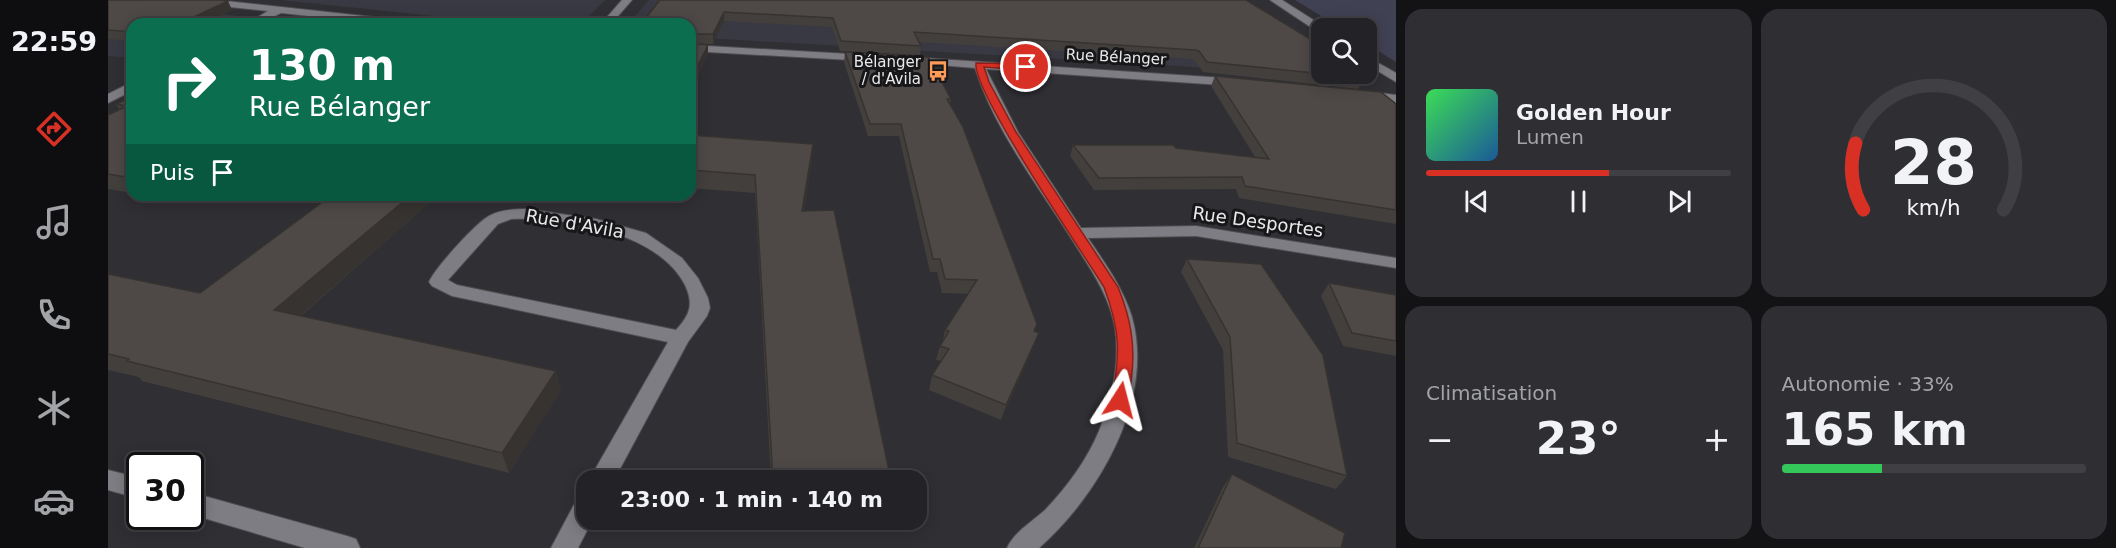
<!DOCTYPE html>
<html lang="fr">
<meta charset="utf-8">
<style>
:root{--surface:#232327;--page:#2f2f33;--text:#f1f3f6;--muted:#a3a4a7;--line:#404044;--accent:#d93025}
body{margin:0;font-family:"DejaVu Sans",sans-serif;background:var(--page);color:var(--text);height:100vh;display:flex;flex-direction:column;font-size:22px;white-space:nowrap}
*{box-sizing:border-box;margin:0}
p{font-size:20px;color:var(--muted)}
.icon{flex:none;width:33px;height:33px;fill:none;stroke:currentColor;stroke-width:2;stroke-linecap:round;stroke-linejoin:round}
.map{position:relative;flex:1;overflow:hidden}
.drawer{display:flex;flex-direction:column;gap:9px;padding:9px;background:#131315;width:720px}
.drawer>*{flex:none}
.guide{position:absolute;left:18px;top:18px;width:570px;height:183px;border-radius:18px;box-shadow:0 3px 15px #0003,0 0 0 2px var(--line);background:#0b6e4f;color:#fff;overflow:hidden}
.tools{position:absolute;left:1203px;top:18px;display:grid;gap:12px}
.tools a{display:grid;place-items:center;width:66px;height:66px;border-radius:12px;background:var(--surface);box-shadow:0 3px 15px #0003,0 0 0 2px var(--line);font-size:30px}
.speed{position:absolute;left:18px;top:452px;display:flex;gap:12px;font-size:30px;font-weight:700;text-align:center}
.speed>*{display:grid;place-content:center;width:78px;height:78px;border-radius:50%;background:var(--surface);box-shadow:0 3px 15px #0003,0 0 0 2px var(--line);line-height:1}
.speed .limit{border:3px solid #111;border-radius:9px;background:#fff;color:#111}
.pin{position:absolute;display:grid;place-items:center;width:51px;height:51px;color:#fff;margin:-26px;border:3px solid #fff;border-radius:50%;box-shadow:0 2px 6px #0007}
.me{position:absolute;width:66px;margin:-33px;rotate:9deg;stroke-linejoin:round;filter:drop-shadow(0 0 4px #0008)}
.turn{display:flex;align-items:center;gap:21px;height:126px;padding:0 24px;font-size:27px}
.turn .icon{width:78px;height:78px;stroke-width:2.5}
.turn b{display:block;font-size:42px;line-height:51px}
.then{display:flex;align-items:center;height:57px;padding:0 24px;background:#0003;gap:12px;font-size:22px}
.big{font-size:45px;font-weight:600;line-height:1.1}
.drawer .tile{flex:1;display:flex;flex-direction:column;justify-content:center;gap:9px;min-width:0;padding:0 21px;border-radius:18px;background:var(--page)}
.drawer .dial{align-items:center;gap:0}
.dial svg{height:156px;overflow:visible;fill:none;stroke:var(--line);stroke-width:7;stroke-linecap:round;text-anchor:middle}
.dial text{fill:var(--text);stroke:none}
.song{display:flex;align-items:center;gap:18px}
.cover{width:72px;height:72px;border-radius:9px;background:linear-gradient(135deg,hsl(130 70% 55%),hsl(210 70% 35%))}
.played{height:6px;border-radius:3px;background:linear-gradient(90deg,var(--accent) 60%,var(--line) 60%)}
.keys{display:flex;justify-content:space-around;direction:ltr}
.heat{display:flex;justify-content:space-between;align-items:center;font-size:33px;direction:ltr}
.charge{height:9px;border-radius:4px;background:linear-gradient(90deg,#34c759 33%,var(--line) 0)}
.drawer .tiles{flex:1;display:grid;gap:9px;grid-template-columns:repeat(2,1fr)}
.trip{position:absolute;left:468px;top:470px;width:351px;height:60px;border-radius:18px;background:var(--surface);box-shadow:0 3px 15px #0003,0 0 0 2px var(--line);font-weight:600;line-height:60px;text-align:center}
main{display:flex;flex:1;min-height:0}
.dock{display:flex;flex-direction:column;width:108px;justify-content:space-around;align-items:center;background:#0e0e10;color:var(--muted)}
.dock .icon{width:42px;height:42px}
.dock .current{color:var(--accent)}
.dock b{font-size:27px;color:var(--text)}
.map>svg:first-child{display:block}
.built{fill:#393943}
.green{fill:#414154}
.lines{fill:none;stroke-linecap:round;stroke-linejoin:round}
.minor-casing{stroke:#4e4e51;stroke-width:2}
.minor{fill:#7d7d83;fill-rule:evenodd}
.wall{fill:#433f3c}
.shaded-wall{fill:#373331}
.building{fill:#4e4946;stroke:#373331;stroke-width:1.5}
.route{fill:#d93025;stroke:#8d1f18;stroke-width:1.5}
.labels{text-anchor:middle;stroke-width:6;stroke-linejoin:round;paint-order:stroke}
.far-street-label{font-size:15px;fill:#e9e9ec;stroke:#171719}
.far-poi-label{font-size:15px;fill:#e9e9ec;stroke:#171719;text-anchor:end}
.street-label{font-size:18px;fill:#e9e9ec;stroke:#171719}
</style>
<main>
<nav class="dock">
<b>22:59</b>
<svg class="icon current" aria-label="directions" viewBox="0 0 24 24"><path d="M12 3l9 9-9 9-9-9zM9 14v-3h6M13 9l2 2-2 2"/></svg>
<svg class="icon" aria-label="music" viewBox="0 0 24 24"><path d="M9 18V5l10-2v13"/><circle cx="6" cy="18" r="3"/><circle cx="16" cy="16" r="3"/></svg>
<svg class="icon" aria-label="phone" viewBox="0 0 24 24"><path d="M5 4h4l2 5-3 2q2 4 5 5l2-3 5 2v4C11 20 4 13 5 4z"/></svg>
<svg class="icon" aria-label="climate" viewBox="0 0 24 24"><path d="M12 3v18M4 7l16 10M4 17L20 7"/></svg>
<svg class="icon" aria-label="car" viewBox="0 0 24 24"><path d="M5 17H2v-5l4-1 3-4h7l3 4 3 1v5h-3M9 17h6M6 11h13"/><circle cx="7" cy="17" r="2"/><circle cx="17" cy="17" r="2"/></svg>
</nav>
<div class="map">
<svg width="1288" height="548" viewBox="0 0 1288 548">
<rect width="100%" height="100%" fill="#2f2f34"/>
<g class="built">
<path d="M173 0H497L473 24H402Z"/>
<path d="M541 0H588L1066 26 1186 28 1213 46 1214 74H1255L1263 80 1251 83 1072 66 582 37V24H520Z"/>
<path d="M0 1 130 16 132 17 120 24H24V58L0 56Z"/>
</g>
<path class="green" d="M1187 0H1288V62L1259 44 1258 28H1233Z"/>
<g class="lines">
<g class="minor-casing">
<g id="minor">
<path d="M78 0H109L302 21 307 24H274L173 13 151 24H138L160 11 83 3Z"/>
<path d="M514 0H524L503 24H493Z"/>
<path d="M1162 0H1174L1218 28H1214V33L1210 32Z"/>
<path d="M582 45 760 55 766 58 760 61 582 51Z"/>
<path d="M1258 56 1288 73V82L1258 64Z"/>
<path d="M799 57 1132 79 1134 82 1128 86 878 69 910 132 973 228 1088 226 1288 258V268L1088 236 980 238C997 263 1015 288 1024 317 1047 400 990 496 931 548H899C906 532 924 522 937 510 959 487 979 460 991 431 1004 399 1012 362 1007 328 1001 294 981 267 963 238 929 184 886 129 867 68L795 62 793 60Z"/>
<path d="M24 82V91L0 103V94Z"/>
<path d="M1257 91 1288 95V103L1253 98 1251 95Z"/>
<path d="M418 209 488 219 538 233 574 258 590 278 600 298 602 308 599 316 580 342 506 480H481L560 342 344 296 324 286 321 282C327 268 368 223 381 216 392 210 405 209 418 209ZM403 219C457 217 550 232 577 285 586 304 582 315 568 330L349 285 340 280 390 224Z"/>
<path d="M0 470 32 478V499L0 490Z"/>
<path d="M82 492 239 536 248 539 252 548H197L82 514Z"/>
<path d="M478 496V519H485L470 548H443L469 499Z"/>
</g>
</g>
<use href="#minor" class="minor"/>
</g>
<g class="wall">
<path d="M0 0 124 10 95 24H24V41L0 39Z"/>
<path d="M552 0H1138L1256 78 1250 89 1095 72 1087 61 1084 59 811 42 813 46 812 55 732 51 724 27 616 21 605 44H588L600 45V54L582 93V24Z"/>
<path d="M737 52 843 99 842 104 926 331V347L893 420 821 390 824 375 833 361 828 360 832 346 835 340 837 330 861 294 834 293 829 272H822L791 136H760L736 62Z"/>
<path d="M1107 76 1288 104V224L1131 198 1128 189 986 190 962 156 965 145 1068 148 1147 157 1103 86Z"/>
<path d="M24 97V193L0 189V115L11 109 8 104Z"/>
<path d="M582 135 704 161 696 211 783 480H663L647 193 582 188Z"/>
<path d="M330 195 193 316 448 371 453 390 401 473 34 381 31 377 0 370V274L92 293Z"/>
<path d="M1079 259 1239 476 1228 489 1120 457 1115 350 1073 272Z"/>
<path d="M1221 283 1288 295V356L1235 346 1213 296Z"/>
<path d="M1124 474 1233 548H1086L1115 487Z"/>
</g>
<g class="shaded-wall">
<path d="M120 1 124 10 95 24H71Z"/>
<path d="M616 12V21L605 44V34Z"/>
<path d="M600 45V54L582 93V81Z"/>
<path d="M705 144 704 161 693 229 694 211Z"/>
<path d="M303 195H330L177 329 166 310Z"/>
<path d="M931 333 926 347 893 420 898 405Z"/>
<path d="M448 371 453 390 401 473 394 453Z"/>
</g>
<g class="building">
<path d="M0 0H113L120 1 71 24H24V32L0 30Z"/>
<path d="M552 0H1138L1202 39 1209 41 1214 44V74H1250L1256 78 1099 62 1091 51 1087 50 806 32 813 46 733 41 725 18 616 12 605 34H582V24H533Z"/>
<path d="M178 15 183 24H162Z"/>
<path d="M582 43 600 45 582 81Z"/>
<path d="M737 52 820 57 843 99H839L855 127 929 324 926 331 931 333 898 405 824 375 841 349 832 346 841 331 837 330 869 280 837 279 832 259H825L793 124H762Z"/>
<path d="M1107 76 1273 92 1288 104V210L1137 186 1134 177 991 178 965 145H1065L1068 148 1161 159Z"/>
<path d="M24 97V178L0 174V115L19 106 8 104Z"/>
<path d="M582 135 705 144 694 211 726 210 783 480H665L647 175 582 170Z"/>
<path d="M224 195H303L166 310 448 371 394 453 19 361 21 359 0 354V274L92 293Z"/>
<path d="M1079 259 1153 264 1215 355 1239 476 1129 443 1122 337Z"/>
<path d="M1221 283 1288 295V341L1244 333Z"/>
<path d="M1124 474 1237 533 1233 548H1090Z"/>
</g>
<path class="route" d="M868 63 918 64 923 67 918 70 876 67 881 82 908 132 1010 287C1023 319 1028 347 1023 381 1022 389 1022 398 1018 405L1012 407 1006 405 1004 400C1012 354 1013 332 996 287 975 253 864 91 868 63Z"/>
<defs>
<g id="bus-bare" transform="scale(1.62)"><path d="M-5-6H5V4H4V6H2V4H-2V6H-4V4H-5ZM-3.5-4V0h7V-4ZM-3.5 1.2v1.5H-2V1.2ZM2 1.2v1.5H3.5V1.2Z" fill="#fe9b59" stroke="#171719" stroke-width="2.5" paint-order="stroke"/></g>
</defs>
<g fill-rule="evenodd">
<use href="#bus-bare" x="830" y="71"/>
</g>
<g class="labels">
<g class="far-street-label">
<text transform="translate(1008 57) rotate(3)" y="5">Rue Bélanger</text>
</g>
<g class="far-poi-label">
<text x="813" y="67">Bélanger<tspan x="813" dy="17">/ d'Avila</tspan></text>
</g>
<g class="street-label">
<text transform="translate(1150 222) rotate(8)" y="6">Rue Desportes</text>
<text transform="translate(467 224) rotate(10)" y="6">Rue d'Avila</text>
</g>
</g>
</svg>
<div class="tools">
<a><svg class="icon" aria-label="search" viewBox="0 0 24 24"><circle cx="10" cy="10" r="6"/><path d="M15 15l6 6"/></svg></a>
</div>
<div class="speed"><div class="limit">30</div></div>
<div class="pin" style="left:918px;top:67px;background:#d93025"><svg class="icon" aria-label="arrive" viewBox="0 0 24 24"><path d="M6 21V4h12l-3 4 3 4H6"/></svg></div>
<svg class="me" style="left:1012px;top:400px" viewBox="-20 -20 40 40"><path d="M0-17L14 15 0 8-14 15z" fill="#d93025" stroke="#fff" stroke-width="4"/></svg>
<div class="trip">23:00 · 1 min · 140 m</div>
<div class="guide">
<div class="turn"><svg class="icon" aria-label="right" viewBox="0 0 24 24"><path d="M7 20v-9h11M14 6l5 5-5 5"/></svg><div><b>130 m</b>Rue Bélanger</div></div>
<div class="then">Puis<svg class="icon" aria-label="arrive" viewBox="0 0 24 24"><path d="M6 21V4h12l-3 4 3 4H6"/></svg></div>
</div>
</div>
<section class="drawer">
<div class="tiles">
<div class="tile">
<div class="song"><i class="cover"></i><div><b>Golden Hour</b><p>Lumen</p></div></div>
<div class="played"></div>
<div class="keys"><svg class="icon" aria-label="previous" viewBox="0 0 24 24"><path d="M18 5L8 12l10 7zM5 5v14"/></svg><svg class="icon" aria-label="pause" viewBox="0 0 24 24"><path d="M8 5v14M16 5v14"/></svg><svg class="icon" aria-label="next" viewBox="0 0 24 24"><path d="M6 5l10 7-10 7zM19 5v14"/></svg></div>
</div>
<div class="tile dial"><svg viewBox="0 0 100 80">
<path d="M14 69A42 42 0 1 1 86 69"/>
<path d="M14 69A42 42 0 0 1 10 35" stroke="#d93025"/>
<text x="50" y="56" font-size="32" font-weight="700">28</text>
<text x="50" y="72" font-size="11">km/h</text>
</svg></div>
<div class="tile"><p>Climatisation</p>
<div class="heat"><a>−</a><b class="big">23°</b><a>+</a></div>
</div>
<div class="tile"><p>Autonomie · 33%</p><b class="big">165 km</b><div class="charge"></div></div>
</div>
</section>
</main>
